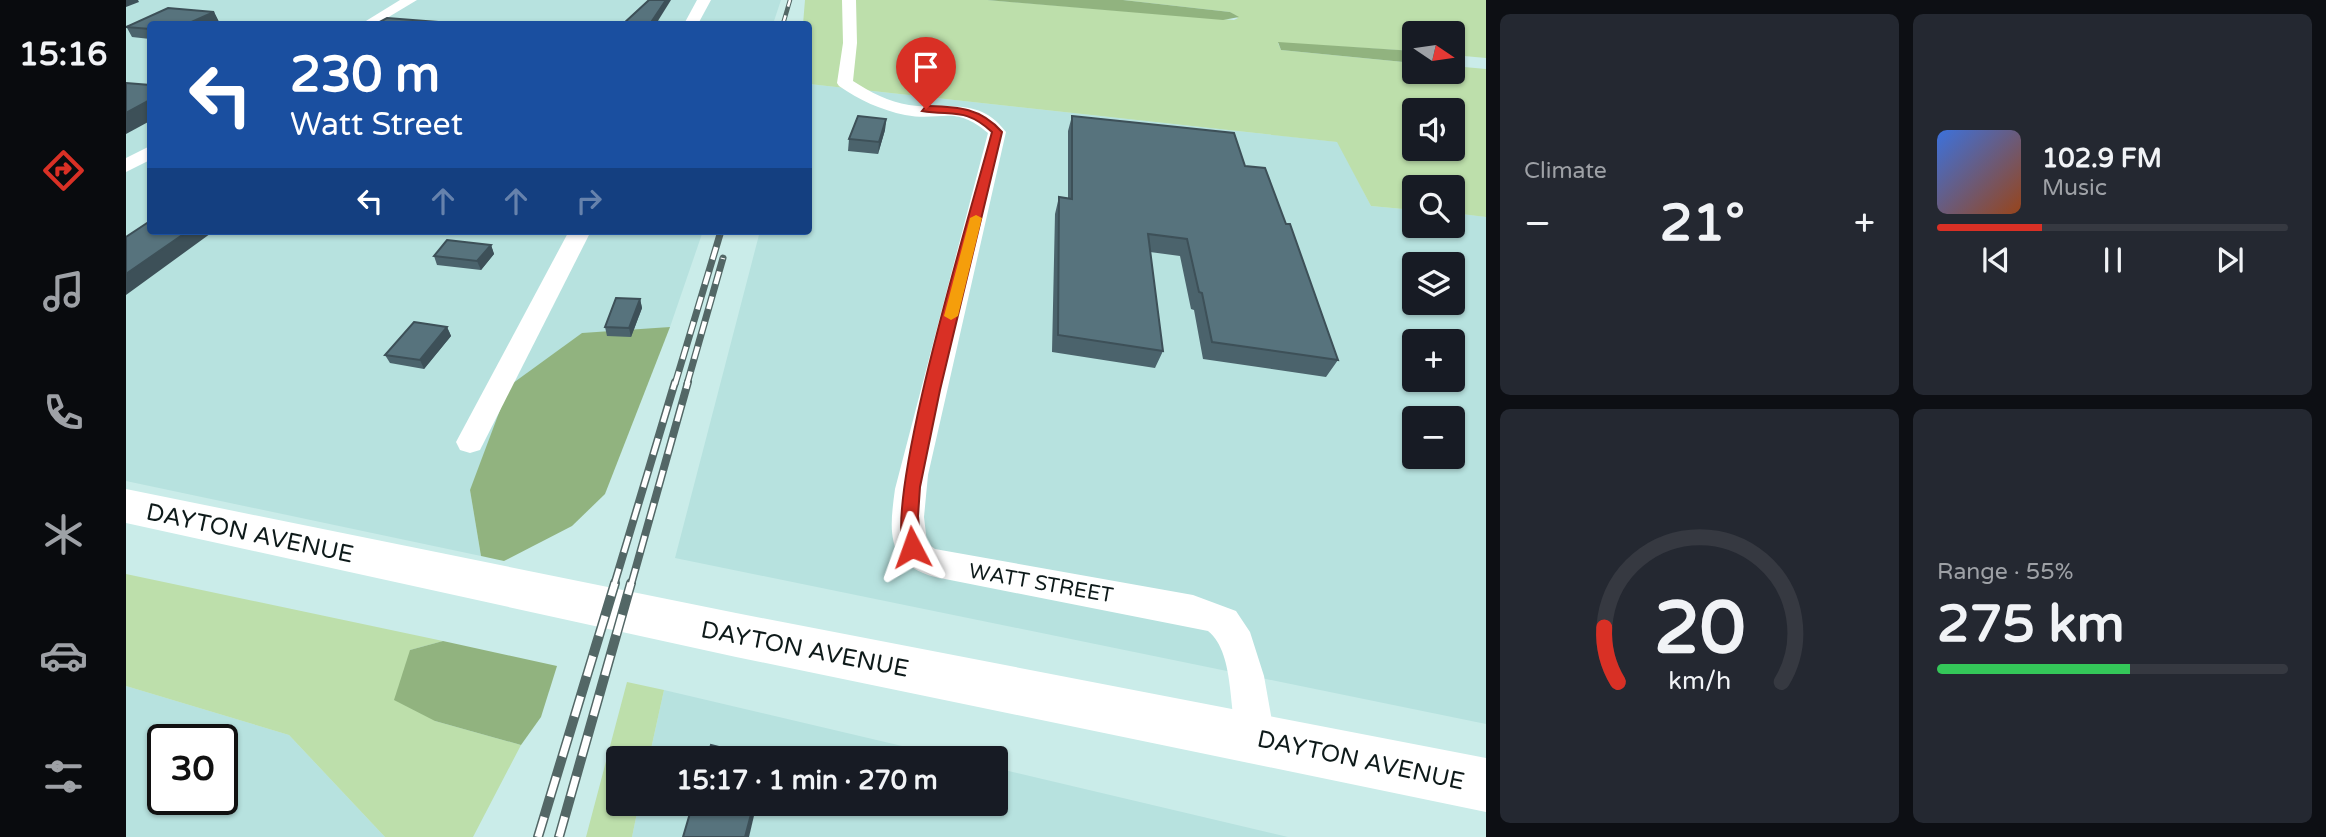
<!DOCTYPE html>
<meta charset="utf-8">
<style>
:root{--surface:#171b24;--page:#242831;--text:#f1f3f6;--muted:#9ea1a6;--line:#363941;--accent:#d93025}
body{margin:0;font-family:"Varela Round",sans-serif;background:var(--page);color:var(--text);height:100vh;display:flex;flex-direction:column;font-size:26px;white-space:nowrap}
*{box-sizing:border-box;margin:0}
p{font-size:23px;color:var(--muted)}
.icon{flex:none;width:38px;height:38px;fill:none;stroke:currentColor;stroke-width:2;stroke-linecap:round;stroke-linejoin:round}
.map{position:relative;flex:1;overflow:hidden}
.side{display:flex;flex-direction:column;gap:14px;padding:14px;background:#0d0f14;width:840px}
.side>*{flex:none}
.banner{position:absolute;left:21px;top:21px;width:665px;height:214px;border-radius:7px;box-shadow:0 2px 5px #0004;background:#1a4fa0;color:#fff;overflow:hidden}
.needle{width:46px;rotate:103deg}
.tools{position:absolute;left:1276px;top:21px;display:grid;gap:14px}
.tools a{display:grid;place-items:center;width:63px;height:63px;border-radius:7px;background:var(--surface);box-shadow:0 2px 5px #0004;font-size:35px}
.speed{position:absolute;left:21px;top:724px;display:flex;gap:14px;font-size:35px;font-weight:700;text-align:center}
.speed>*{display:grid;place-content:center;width:91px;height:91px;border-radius:50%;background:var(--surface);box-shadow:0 2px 5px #0004;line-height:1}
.speed .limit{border:4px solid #111;border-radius:10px;background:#fff;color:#111}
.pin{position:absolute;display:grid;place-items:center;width:60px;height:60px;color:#fff;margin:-72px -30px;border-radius:50% 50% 50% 0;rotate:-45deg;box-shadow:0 0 7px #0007}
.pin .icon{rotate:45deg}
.me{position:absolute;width:77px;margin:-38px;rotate:356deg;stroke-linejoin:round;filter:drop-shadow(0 0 5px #0008)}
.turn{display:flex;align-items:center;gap:24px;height:147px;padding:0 28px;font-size:32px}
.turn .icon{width:91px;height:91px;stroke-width:2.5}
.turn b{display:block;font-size:49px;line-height:60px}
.lanes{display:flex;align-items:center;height:66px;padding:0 28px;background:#0003;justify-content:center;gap:35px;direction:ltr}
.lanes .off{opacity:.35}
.big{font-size:52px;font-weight:700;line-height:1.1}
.side .tile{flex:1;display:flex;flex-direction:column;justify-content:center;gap:10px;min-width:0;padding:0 24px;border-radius:10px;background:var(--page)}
.side .dial{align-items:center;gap:0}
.dial svg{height:182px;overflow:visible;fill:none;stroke:var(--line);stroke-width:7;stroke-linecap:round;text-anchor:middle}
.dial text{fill:var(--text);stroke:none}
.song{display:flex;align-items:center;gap:21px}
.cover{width:84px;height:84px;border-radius:10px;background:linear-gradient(135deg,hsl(220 70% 55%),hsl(20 70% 35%))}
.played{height:7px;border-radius:4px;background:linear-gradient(90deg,var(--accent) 30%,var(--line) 30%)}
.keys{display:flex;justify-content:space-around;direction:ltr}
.heat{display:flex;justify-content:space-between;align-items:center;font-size:38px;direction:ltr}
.charge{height:10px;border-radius:5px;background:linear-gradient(90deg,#34c759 55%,var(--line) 0)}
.side .tiles{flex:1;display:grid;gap:14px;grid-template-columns:repeat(2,1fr)}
.trip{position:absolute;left:480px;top:746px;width:402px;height:70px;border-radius:7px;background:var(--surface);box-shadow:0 2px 5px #0004;font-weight:700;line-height:70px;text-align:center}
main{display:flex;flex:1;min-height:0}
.dock{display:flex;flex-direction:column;width:126px;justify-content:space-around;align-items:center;background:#090b0e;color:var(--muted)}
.dock .icon{width:49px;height:49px}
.dock .on{color:var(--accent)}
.dock b{font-size:32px;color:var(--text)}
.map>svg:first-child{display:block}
.built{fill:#b7e2df;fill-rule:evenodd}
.green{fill:#bddfab;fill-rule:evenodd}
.forest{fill:#91b37f}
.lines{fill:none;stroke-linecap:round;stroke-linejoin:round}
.minor{fill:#fff;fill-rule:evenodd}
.major{fill:#fff;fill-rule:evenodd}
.rail-far3-casing{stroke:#536766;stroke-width:4.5}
.rail-far2-casing{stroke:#536766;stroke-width:7}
.rail-far1-casing{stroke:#536766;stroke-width:8}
.rail-casing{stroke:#536766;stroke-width:10}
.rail-far3{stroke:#fff;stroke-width:2.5;stroke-dasharray:9;stroke-linecap:butt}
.rail-far2{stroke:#fff;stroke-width:4.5;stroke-dasharray:13;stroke-linecap:butt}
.rail-far1{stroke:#fff;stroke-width:5;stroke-dasharray:17;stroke-linecap:butt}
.rail{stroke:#fff;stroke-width:7;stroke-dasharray:21;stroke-linecap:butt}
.wall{fill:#4b636c}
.shaded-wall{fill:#3d5058}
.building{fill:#57737d;stroke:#3d5058;stroke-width:2}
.route{fill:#d93025;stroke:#8d1f18;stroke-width:2}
.slow{fill:#f59e0b}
.labels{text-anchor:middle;stroke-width:5;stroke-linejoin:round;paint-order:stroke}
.street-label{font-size:21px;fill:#0e1a1a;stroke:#fff}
.near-street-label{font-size:24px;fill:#0e1a1a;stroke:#fff}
</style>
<main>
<nav class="dock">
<b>15:16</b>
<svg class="icon on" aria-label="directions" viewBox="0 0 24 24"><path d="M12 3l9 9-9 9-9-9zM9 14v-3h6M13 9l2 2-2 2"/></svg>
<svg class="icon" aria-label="music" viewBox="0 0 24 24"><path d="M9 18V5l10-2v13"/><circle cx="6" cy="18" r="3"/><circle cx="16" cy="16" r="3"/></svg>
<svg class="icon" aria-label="phone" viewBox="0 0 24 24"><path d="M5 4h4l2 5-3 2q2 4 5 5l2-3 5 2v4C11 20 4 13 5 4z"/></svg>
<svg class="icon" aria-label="climate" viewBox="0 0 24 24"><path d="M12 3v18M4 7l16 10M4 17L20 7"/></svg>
<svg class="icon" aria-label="car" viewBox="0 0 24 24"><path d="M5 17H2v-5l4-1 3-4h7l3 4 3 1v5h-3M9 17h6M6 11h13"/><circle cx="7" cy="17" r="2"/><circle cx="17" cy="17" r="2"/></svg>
<svg class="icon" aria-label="filters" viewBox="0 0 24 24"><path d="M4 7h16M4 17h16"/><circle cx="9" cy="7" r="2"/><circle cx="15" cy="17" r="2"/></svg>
</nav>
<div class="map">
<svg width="1360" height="837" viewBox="0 0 1360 837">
<rect width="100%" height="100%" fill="#caece9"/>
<g class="built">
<path d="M0 0H655L647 24H24V231H577L544 327 516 331 344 490 355 556 0 481Z"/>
<path d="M683 84 1212 142 1245 206 1288 210V226H1326L1327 213 1360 217V724L549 558 634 231H682ZM1288 264H1326V303H1288ZM1288 341H1326V380H1288ZM1288 418H1326V457H1288Z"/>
<path d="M0 686 163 735 259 837H0ZM37 740H96V800H37Z"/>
<path d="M538 690 827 758H523Z"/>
<path d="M870 768 1162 837H506L513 803H870Z"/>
</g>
<g class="green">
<path d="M679 0H861L1108 20 1112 18 1104 12 997 0H1360V58L1327 55 1326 33H1288V51L1152 43 1155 50 1288 63V72H1326L1327 66 1360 69V217L1327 213 1326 187H1288V210L1245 206 1211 142 683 84 682 24H677ZM1288 110H1326V149H1288Z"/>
<path d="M0 574 317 641 284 650 309 721 395 745 347 837H259L163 735 0 686Z"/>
<path d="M501 682 538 690 523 758H492V803H513L506 837H460Z"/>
</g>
<g class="forest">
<path d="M861 0H997L1104 12 1113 17 1097 20Z"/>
<path d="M1152 42 1288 51V63L1155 50Z"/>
<path d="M544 327 479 494 446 526 378 561 355 556 344 490 383 386 456 333Z"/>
<path d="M317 641 431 666 415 717 395 745 309 721 268 700 284 650Z"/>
</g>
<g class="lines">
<g class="minor">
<path d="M274 0H291L251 24H235Z"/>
<path d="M571 0H585L572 24H558Z"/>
<path d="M716 0H730L731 43 727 81C744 92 763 102 783 105 821 111 852 95 880 132L802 475 798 517 801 543 809 549 1067 595 1110 611 1124 632 1138 676 1149 738 1143 752 1129 758 1115 752C1101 719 1111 654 1082 631L809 577C760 563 763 533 769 489L862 133C828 104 816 122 779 115 755 110 733 100 713 86L711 83 717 43Z"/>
<path d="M24 146V160L0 172V158Z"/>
<path d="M443 231H465L354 450 344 453 334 450 330 442Z"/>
</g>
<path class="major" d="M0 489 610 613 1360 758V812L610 657 0 523Z"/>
<g class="rail-far3-casing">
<path id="rail-far3" d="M657 24 664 0"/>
</g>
<g class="rail-far2-casing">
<g id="rail-far2">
<path d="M549 384 595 231"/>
<path d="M561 384 597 258"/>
</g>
</g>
<g class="rail-far1-casing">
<g id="rail-far1">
<path d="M488 585 549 382"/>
<path d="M505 585 562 382"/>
</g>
</g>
<g class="rail-casing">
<g id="rail">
<path d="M412 837 489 583"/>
<path d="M433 837 505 583"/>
</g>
</g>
<use href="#rail-far3" class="rail-far3"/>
<use href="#rail-far2" class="rail-far2"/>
<use href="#rail-far1" class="rail-far1"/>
<use href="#rail" class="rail"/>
</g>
<g class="wall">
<path d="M88 12 93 22 89 24H24V39L6 37 0 26Z"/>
<path d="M946 116 1119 166 1160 224 1212 360 1200 377 1077 359 1068 310 1065 309 1054 256 1024 252 1037 351 1029 368 926 352 929 214 933 197 942 198V131Z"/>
<path d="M760 119 759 130 752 154 722 151 723 139Z"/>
<path d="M365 245 368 254 355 270 311 265 308 256Z"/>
<path d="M514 299 516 308 505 337 481 336 479 327Z"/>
<path d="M321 327 325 336 298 369 264 363 259 355Z"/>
</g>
<g class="shaded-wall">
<path d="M0 0H12L13 2 0 7Z"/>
<path d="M540 0H545L530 24 526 21Z"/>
<path d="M88 12 93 22 89 24H61Z"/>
<path d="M24 100V121L0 134V113Z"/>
<path d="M760 119 759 130 752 154 753 142Z"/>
<path d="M62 231H88L0 295V274Z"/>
<path d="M365 245 368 254 355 270 351 261Z"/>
<path d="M514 299 516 308 505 337 503 328Z"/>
<path d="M321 327 325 336 298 369 294 360Z"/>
<path d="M628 803H631L623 837H619Z"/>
</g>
<g class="building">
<path d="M523 0H540L526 21 534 22 531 24H497Z"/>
<path d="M42 8 88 12 61 24H24V29L0 27Z"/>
<path d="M261 18 312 22 308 24H250Z"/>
<path d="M0 83 24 85V100L0 113Z"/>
<path d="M732 116 760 119 753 142 723 139Z"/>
<path d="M946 116 1108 133 1119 166 1139 168 1160 224H1164L1212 360 1086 342 1076 293 1073 292 1061 239 1022 234 1037 351 932 335 933 197 946 199Z"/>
<path d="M24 221V231H62L0 274V237Z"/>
<path d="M321 240 365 245 351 261 308 256Z"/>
<path d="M490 298 514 299 503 328 479 327Z"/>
<path d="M288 322 321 327 294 360 259 355Z"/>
<path d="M585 745 636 758H581Z"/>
<path d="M567 803H628L619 837H557Z"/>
</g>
<path class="route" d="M800 106C831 107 854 107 876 132L814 390 794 487 792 516 795 547 792 553H779C755 504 848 201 866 132 840 108 828 116 796 111Z"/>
<path class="slow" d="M850 215 856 218 832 316 825 320 818 316 844 218Z"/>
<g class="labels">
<g class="street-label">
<text transform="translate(915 583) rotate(10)" y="7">WATT STREET</text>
</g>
<g class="near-street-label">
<text transform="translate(124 533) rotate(12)" y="8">DAYTON AVENUE</text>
<text transform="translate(679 649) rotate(11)" y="8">DAYTON AVENUE</text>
<text transform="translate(1235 760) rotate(12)" y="8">DAYTON AVENUE</text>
</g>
</g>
</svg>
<div class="tools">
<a><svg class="needle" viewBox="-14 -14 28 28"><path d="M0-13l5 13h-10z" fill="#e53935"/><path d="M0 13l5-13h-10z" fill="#9ea1a6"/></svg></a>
<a><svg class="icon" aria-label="sound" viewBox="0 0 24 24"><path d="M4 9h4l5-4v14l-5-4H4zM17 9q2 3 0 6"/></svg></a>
<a><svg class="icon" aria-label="search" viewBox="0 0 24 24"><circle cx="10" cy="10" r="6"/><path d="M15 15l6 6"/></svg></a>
<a><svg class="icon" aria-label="layers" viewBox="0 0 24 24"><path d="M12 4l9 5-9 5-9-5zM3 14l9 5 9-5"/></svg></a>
<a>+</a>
<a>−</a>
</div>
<div class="speed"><div class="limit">30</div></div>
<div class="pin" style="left:800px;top:109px;background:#d93025"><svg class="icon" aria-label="arrive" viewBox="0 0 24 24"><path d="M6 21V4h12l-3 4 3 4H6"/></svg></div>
<svg class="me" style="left:786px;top:547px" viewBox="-20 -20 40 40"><path d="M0-17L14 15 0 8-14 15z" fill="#d93025" stroke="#fff" stroke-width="4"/></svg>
<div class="trip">15:17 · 1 min · 270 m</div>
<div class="banner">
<div class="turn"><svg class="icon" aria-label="left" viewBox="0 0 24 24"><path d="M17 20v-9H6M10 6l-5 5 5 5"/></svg><div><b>230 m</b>Watt Street</div></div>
<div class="lanes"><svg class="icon" aria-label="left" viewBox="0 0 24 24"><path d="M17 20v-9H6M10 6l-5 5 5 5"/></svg><svg class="icon off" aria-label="ahead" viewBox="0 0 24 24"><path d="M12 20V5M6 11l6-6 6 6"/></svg><svg class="icon off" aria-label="ahead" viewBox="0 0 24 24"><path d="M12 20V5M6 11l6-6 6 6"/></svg><svg class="icon off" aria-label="right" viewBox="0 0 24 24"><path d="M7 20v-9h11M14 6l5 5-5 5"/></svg></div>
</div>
</div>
<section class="side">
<div class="tiles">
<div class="tile"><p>Climate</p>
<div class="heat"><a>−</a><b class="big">21°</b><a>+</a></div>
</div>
<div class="tile">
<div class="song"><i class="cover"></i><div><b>102.9 FM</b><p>Music</p></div></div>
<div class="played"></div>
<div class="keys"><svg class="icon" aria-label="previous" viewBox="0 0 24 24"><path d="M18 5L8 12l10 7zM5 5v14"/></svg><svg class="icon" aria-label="pause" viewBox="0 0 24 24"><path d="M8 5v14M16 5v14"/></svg><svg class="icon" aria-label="next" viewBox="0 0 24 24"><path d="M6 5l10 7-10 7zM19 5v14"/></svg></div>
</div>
<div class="tile dial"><svg viewBox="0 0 100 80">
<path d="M14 69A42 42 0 1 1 86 69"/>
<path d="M14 69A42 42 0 0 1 8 45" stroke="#d93025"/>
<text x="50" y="56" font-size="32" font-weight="700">20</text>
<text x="50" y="72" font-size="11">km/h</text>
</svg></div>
<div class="tile"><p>Range · 55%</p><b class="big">275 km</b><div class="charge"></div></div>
</div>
</section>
</main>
